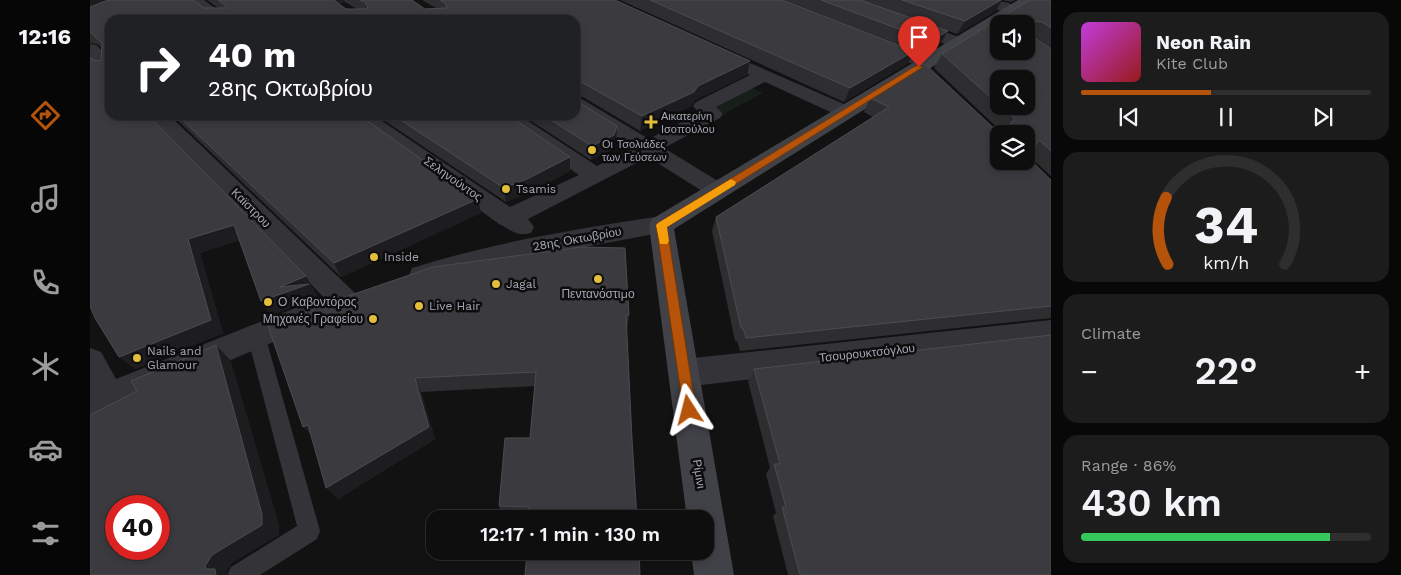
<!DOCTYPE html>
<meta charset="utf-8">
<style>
:root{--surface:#0e0e0e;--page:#1c1c1c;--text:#f1f3f6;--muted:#9b9c9e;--line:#2e2e2e;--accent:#b45309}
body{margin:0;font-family:"Work Sans",sans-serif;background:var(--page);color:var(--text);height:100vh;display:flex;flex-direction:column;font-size:19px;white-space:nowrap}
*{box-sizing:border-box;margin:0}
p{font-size:16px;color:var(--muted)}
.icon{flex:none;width:28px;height:28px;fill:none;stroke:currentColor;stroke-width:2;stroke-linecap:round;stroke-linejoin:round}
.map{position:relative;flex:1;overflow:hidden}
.side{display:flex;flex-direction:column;gap:12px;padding:12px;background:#080808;width:350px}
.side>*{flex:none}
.hud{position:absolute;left:15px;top:15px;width:475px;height:105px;border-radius:15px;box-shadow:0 2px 8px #0003,0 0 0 1px var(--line);background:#202124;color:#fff;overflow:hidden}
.buttons{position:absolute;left:900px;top:15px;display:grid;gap:10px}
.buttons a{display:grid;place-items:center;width:45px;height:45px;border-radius:10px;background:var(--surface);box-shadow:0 2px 8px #0003,0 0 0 1px var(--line);font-size:25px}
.speed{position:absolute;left:15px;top:495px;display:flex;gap:10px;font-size:25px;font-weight:700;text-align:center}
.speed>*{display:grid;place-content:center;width:65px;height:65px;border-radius:50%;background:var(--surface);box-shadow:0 2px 8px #0003,0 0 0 1px var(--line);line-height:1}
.speed .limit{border:8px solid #d22;background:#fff;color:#111}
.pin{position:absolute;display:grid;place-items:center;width:42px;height:42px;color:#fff;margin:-51px -21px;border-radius:50% 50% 50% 0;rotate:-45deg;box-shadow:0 0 5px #0007}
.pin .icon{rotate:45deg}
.me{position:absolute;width:55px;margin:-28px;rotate:351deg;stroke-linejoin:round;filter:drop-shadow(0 0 4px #0008)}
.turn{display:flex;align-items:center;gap:18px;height:105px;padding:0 20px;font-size:22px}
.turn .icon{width:65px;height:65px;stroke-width:2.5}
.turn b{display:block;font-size:35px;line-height:42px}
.big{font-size:38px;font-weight:600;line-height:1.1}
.side .card{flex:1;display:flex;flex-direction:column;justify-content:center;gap:8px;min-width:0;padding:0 18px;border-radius:15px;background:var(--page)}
.side .dial{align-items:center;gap:0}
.dial svg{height:130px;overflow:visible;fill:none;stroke:var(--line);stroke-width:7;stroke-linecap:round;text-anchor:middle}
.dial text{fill:var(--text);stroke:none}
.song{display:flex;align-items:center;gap:15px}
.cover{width:60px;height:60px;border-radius:8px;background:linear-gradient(135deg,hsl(290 70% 55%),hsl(0 70% 35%))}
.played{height:5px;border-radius:2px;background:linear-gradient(90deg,var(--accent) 45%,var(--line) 45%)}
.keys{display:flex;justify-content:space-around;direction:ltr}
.heat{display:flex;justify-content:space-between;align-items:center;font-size:28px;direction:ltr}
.charge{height:8px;border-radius:4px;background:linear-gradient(90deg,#34c759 86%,var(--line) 0)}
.trip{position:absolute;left:336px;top:510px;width:288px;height:50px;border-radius:15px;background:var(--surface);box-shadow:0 2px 8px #0003,0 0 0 1px var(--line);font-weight:600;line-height:50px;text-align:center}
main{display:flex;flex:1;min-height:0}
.dock{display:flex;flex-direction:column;width:90px;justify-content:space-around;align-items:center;background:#060606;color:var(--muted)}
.dock .icon{width:35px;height:35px}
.dock .selected{color:var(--accent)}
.dock b{font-size:22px;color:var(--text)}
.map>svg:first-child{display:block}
.green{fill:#181e1a}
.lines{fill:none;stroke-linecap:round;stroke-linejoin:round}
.lane{fill:#333338;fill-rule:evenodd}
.street{fill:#333338;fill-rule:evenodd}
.secondary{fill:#414248;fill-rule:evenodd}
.wall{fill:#2e2e31;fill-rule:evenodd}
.shaded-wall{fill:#1d1d1f}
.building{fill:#3b3b3f;stroke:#4b4c51;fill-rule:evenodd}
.route{fill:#b45309;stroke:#753606}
.slow{fill:#f59e0b}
.poi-dot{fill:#e2be3b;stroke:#0d0d0e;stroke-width:2}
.labels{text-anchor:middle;stroke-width:5;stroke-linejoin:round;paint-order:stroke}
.far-poi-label{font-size:11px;fill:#a4a7b3;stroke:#0d0d0e;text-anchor:start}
.street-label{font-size:12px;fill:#a4a7b3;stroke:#0d0d0e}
.poi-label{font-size:12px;fill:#a4a7b3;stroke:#0d0d0e;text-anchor:start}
</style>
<main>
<nav class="dock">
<b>12:16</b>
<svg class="icon selected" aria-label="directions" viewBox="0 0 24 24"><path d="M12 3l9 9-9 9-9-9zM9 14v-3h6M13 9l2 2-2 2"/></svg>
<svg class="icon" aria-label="music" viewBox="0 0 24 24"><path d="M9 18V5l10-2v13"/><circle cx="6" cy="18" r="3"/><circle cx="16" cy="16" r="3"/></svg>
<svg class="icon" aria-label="phone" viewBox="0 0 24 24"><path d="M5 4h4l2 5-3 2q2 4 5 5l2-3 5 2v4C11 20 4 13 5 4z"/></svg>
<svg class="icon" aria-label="climate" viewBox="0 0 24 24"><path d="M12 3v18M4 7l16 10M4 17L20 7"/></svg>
<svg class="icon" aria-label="car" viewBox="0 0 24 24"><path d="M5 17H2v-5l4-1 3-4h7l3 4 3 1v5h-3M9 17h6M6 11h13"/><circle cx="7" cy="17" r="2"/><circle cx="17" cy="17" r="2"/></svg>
<svg class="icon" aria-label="filters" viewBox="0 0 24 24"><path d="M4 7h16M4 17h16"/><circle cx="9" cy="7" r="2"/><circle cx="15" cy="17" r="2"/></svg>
</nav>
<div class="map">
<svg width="961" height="575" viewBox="0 0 961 575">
<rect width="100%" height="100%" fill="#121213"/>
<path class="green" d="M658 86 673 93 634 114 619 105Z"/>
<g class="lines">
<path class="lane" d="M166 328 172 330 175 335 230 531 227 539 170 575H137L141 567 207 526 157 335 160 330Z"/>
<g class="street">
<path d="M96 0H114L141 20H122Z"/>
<path d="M741 0H764L875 39 878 43 875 47 869 48 863 47 744 3Z"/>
<path d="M884 0C898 0 922 0 931 10L929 13 923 15 887 3Z"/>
<path d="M787 38 842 59 845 63 842 67 836 68 830 67 781 47 778 43 781 39Z"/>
<path d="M0 44 6 45 20 58V73L14 72 0 59Z"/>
<path d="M660 63 763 108 766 112 763 116 756 118 749 116 675 82 626 107 633 114 630 118 574 148 636 186 640 191 636 196 628 199 620 196 558 157 438 219 444 227 441 233C427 237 421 230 409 224L263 119 260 115H283L420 207 489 175 408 119 405 115H429L507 166 542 148 485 112V97L492 99 559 139 609 113 603 106 606 102 660 75 654 72 651 68 654 64Z"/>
<path d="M57 115H79L265 293 269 301 265 309 255 312 245 309Z"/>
<path d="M571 216 580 219 583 225 580 231 421 261 332 285 322 282 319 275 322 268C404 242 487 229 571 216Z"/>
<path d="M213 305 223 309 227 317 223 325 0 420V348L11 352 26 379Z"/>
<path d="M961 320V344L594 387 583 383 578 373 583 363 594 359Z"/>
</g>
<path class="secondary" d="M928 0H947L944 3 584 229 644 575H604L601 551H615V519H597L559 225 562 219Z"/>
</g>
<g class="wall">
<path d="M0 0 114 8H128L117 0H322L335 9 346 8 332 0H525L657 75 605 100 601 106 550 131 493 97 485 96V20H20V115L224 289 223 290 228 297 181 315 171 301 149 240 110 253 133 333 45 369 3 60 11 61 12 48 7 44 0 43ZM255 2 267 9H256L249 4Z"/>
<path d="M530 0H692L824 51 817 64 754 102Z"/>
<path d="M693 0H925L921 2 912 0 906 11 867 34 845 26 858 31 850 44 834 54Z"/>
<path d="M961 0V49L944 36V37L961 49V176L938 155 937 156 961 180V318L650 351 647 341H645L622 231 626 217 783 117 774 112 780 98 936 161V134H912L913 133 844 68 852 54ZM909 79 936 106H909Z"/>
<path d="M82 115H269L391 213 251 277Z"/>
<path d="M286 115H418L480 171 438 193 416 202Z"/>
<path d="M432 115H485L527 126 526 140 523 149 501 160Z"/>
<path d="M539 315 537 330 439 516 412 515 409 506 440 438 445 386 331 392 345 439 248 499 222 435 178 326Z"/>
<path d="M664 369 961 575H698L683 516 686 513 676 474 680 468 658 381Z"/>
</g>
<g class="shaded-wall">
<path d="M0 0H23L0 9Z"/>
<path d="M241 0H254L255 2 246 5Z"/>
<path d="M911 0H912L906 11 867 34 875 21Z"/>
<path d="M858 31 850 44 834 54 841 41Z"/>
<path d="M824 51 817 64 754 102 760 88Z"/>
<path d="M660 61 657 75 605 100 601 106 550 131 552 116 608 86Z"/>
<path d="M527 126 526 140 523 149 501 160 502 146Z"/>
<path d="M480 157V171L438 193 416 202 414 188Z"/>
<path d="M388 199 391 213 251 277 244 263Z"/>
<path d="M144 225 154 239 110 253 133 333 45 369 29 357 98 239Z"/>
<path d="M216 276 228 297 181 315 171 301 190 287Z"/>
<path d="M126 345 141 361 189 524V535L142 563 136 573 140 575H126L116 569 115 566Z"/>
<path d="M325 378 331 392 345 439 248 499 236 488Z"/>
<path d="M218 425 225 439 213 427Z"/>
</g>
<g class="building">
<path d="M18 0H103L114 8H136V6L128 0H244L256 9H276L278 7 275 2 270 0H322L335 9 357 8 355 3 350 0H525L660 61 608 86 604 92 552 116 493 83 485 82V20H20V115H58L216 276 190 287 219 284 171 301 144 225 98 239 121 320 29 357 5 318 0 306V57L3 60 11 61 12 43 0 32V7Z"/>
<path d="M560 0H692L824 51 760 88Z"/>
<path d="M731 0H770L858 31 841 41Z"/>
<path d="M812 0H911L875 21Z"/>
<path d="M940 0H961V28L952 22 944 21V37L961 49V151L949 140 946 145H936V134H921V122L924 121V118L910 106H936V79H909V105L852 54ZM909 24H936V51H909Z"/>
<path d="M835 64 910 134H909V161H936V156L961 180V306L656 338 653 328H651L626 217 799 107 780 98Z"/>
<path d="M485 100 527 126 524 135 502 146 453 115H485Z"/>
<path d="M87 115H269L388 199 244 263Z"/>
<path d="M303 115H418L480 157 437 179 414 188Z"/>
<path d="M492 247 535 248 539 315H536L542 439 547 519H439V507L409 506 415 438H440L446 372 325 378 339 427 236 488 218 425 213 427 178 326 258 296 343 267Z"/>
<path d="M961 335V575H710L692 507H696L684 464H690L664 369Z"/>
<path d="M126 345 172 514V525L122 555 115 566 116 569H125L126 575H0V415L47 391 41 381ZM26 506H69V549H26Z"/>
<path d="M437 551H549L550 575H435Z"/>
</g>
<path class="route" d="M827 65 833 67 577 227 606 410 604 414 599 416 594 414 566 225 568 223Z"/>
<path class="slow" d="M641 179 646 182 645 185 577 227 579 241 577 244H570L566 225 568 223Z"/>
<g class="poi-dot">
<path d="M558.5 114.5h5v5h5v5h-5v5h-5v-5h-5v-5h5z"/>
<circle cx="502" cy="150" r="5"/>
<circle cx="416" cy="189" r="5"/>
<circle cx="284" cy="257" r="5"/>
<circle cx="508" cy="279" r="5"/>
<circle cx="406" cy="284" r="5"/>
<circle cx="178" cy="302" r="5"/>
<circle cx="329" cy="306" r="5"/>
<circle cx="283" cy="319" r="5"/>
<circle cx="47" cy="358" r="5"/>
</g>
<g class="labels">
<g class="far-poi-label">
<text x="571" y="120">Αικατερίνη<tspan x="571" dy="13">Ισοπούλου</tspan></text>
<text x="512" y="148">Οι Τσολιάδες<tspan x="512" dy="13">των Γεύσεων</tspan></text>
</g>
<g class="street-label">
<text transform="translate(363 179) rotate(35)" y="4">Σεληνούντος</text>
<text transform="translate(161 208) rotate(45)" y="4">Καϊστρου</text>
<text transform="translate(487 239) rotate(-10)" y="4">28ης Οκτωβρίου</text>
<text transform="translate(777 353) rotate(-6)" y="4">Τσουρουκτσόγλου</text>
<text transform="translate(609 474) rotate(81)" y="4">Ρίμινι</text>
</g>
<g class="poi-label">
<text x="426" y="193">Tsamis</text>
<text x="294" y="261">Inside</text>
<text x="416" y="288">Jagal</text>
<text x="508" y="298" text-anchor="middle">Πεντανόστιμο</text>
<text x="188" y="306">Ο Καβοντόρος</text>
<text x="339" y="310">Live Hair</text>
<text x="273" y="323" text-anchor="end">Μηχανές Γραφείου</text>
<text x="57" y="355">Nails and<tspan x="57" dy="14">Glamour</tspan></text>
</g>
</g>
</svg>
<div class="buttons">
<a><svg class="icon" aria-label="sound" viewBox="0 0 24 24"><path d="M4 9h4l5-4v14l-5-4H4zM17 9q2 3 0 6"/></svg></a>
<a><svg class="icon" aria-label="search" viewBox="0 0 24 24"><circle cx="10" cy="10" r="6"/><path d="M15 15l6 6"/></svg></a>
<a><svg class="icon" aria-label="layers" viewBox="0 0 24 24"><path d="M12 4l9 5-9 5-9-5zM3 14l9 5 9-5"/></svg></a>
</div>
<div class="speed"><div class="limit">40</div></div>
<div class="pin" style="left:829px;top:67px;background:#d93025"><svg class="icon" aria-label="arrive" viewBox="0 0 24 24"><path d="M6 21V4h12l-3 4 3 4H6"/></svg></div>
<svg class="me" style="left:599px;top:410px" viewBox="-20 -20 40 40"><path d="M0-17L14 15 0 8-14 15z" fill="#b45309" stroke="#fff" stroke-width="4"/></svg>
<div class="trip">12:17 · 1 min · 130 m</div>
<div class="hud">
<div class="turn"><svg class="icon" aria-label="right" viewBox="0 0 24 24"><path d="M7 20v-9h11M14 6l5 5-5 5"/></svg><div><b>40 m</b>28ης Οκτωβρίου</div></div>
</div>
</div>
<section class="side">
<div class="card">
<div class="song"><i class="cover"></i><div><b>Neon Rain</b><p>Kite Club</p></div></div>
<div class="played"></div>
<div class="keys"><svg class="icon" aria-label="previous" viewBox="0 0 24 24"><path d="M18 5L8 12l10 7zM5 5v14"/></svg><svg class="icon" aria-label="pause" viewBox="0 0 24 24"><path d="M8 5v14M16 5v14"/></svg><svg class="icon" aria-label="next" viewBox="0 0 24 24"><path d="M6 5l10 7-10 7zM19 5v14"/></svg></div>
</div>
<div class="card dial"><svg viewBox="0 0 100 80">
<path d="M14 69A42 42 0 1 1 86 69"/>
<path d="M14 69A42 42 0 0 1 13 28" stroke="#b45309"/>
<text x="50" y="56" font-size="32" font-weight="700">34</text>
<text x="50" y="72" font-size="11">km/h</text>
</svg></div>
<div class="card"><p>Climate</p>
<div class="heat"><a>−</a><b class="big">22°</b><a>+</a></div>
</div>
<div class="card"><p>Range · 86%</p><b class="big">430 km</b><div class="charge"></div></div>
</section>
</main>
